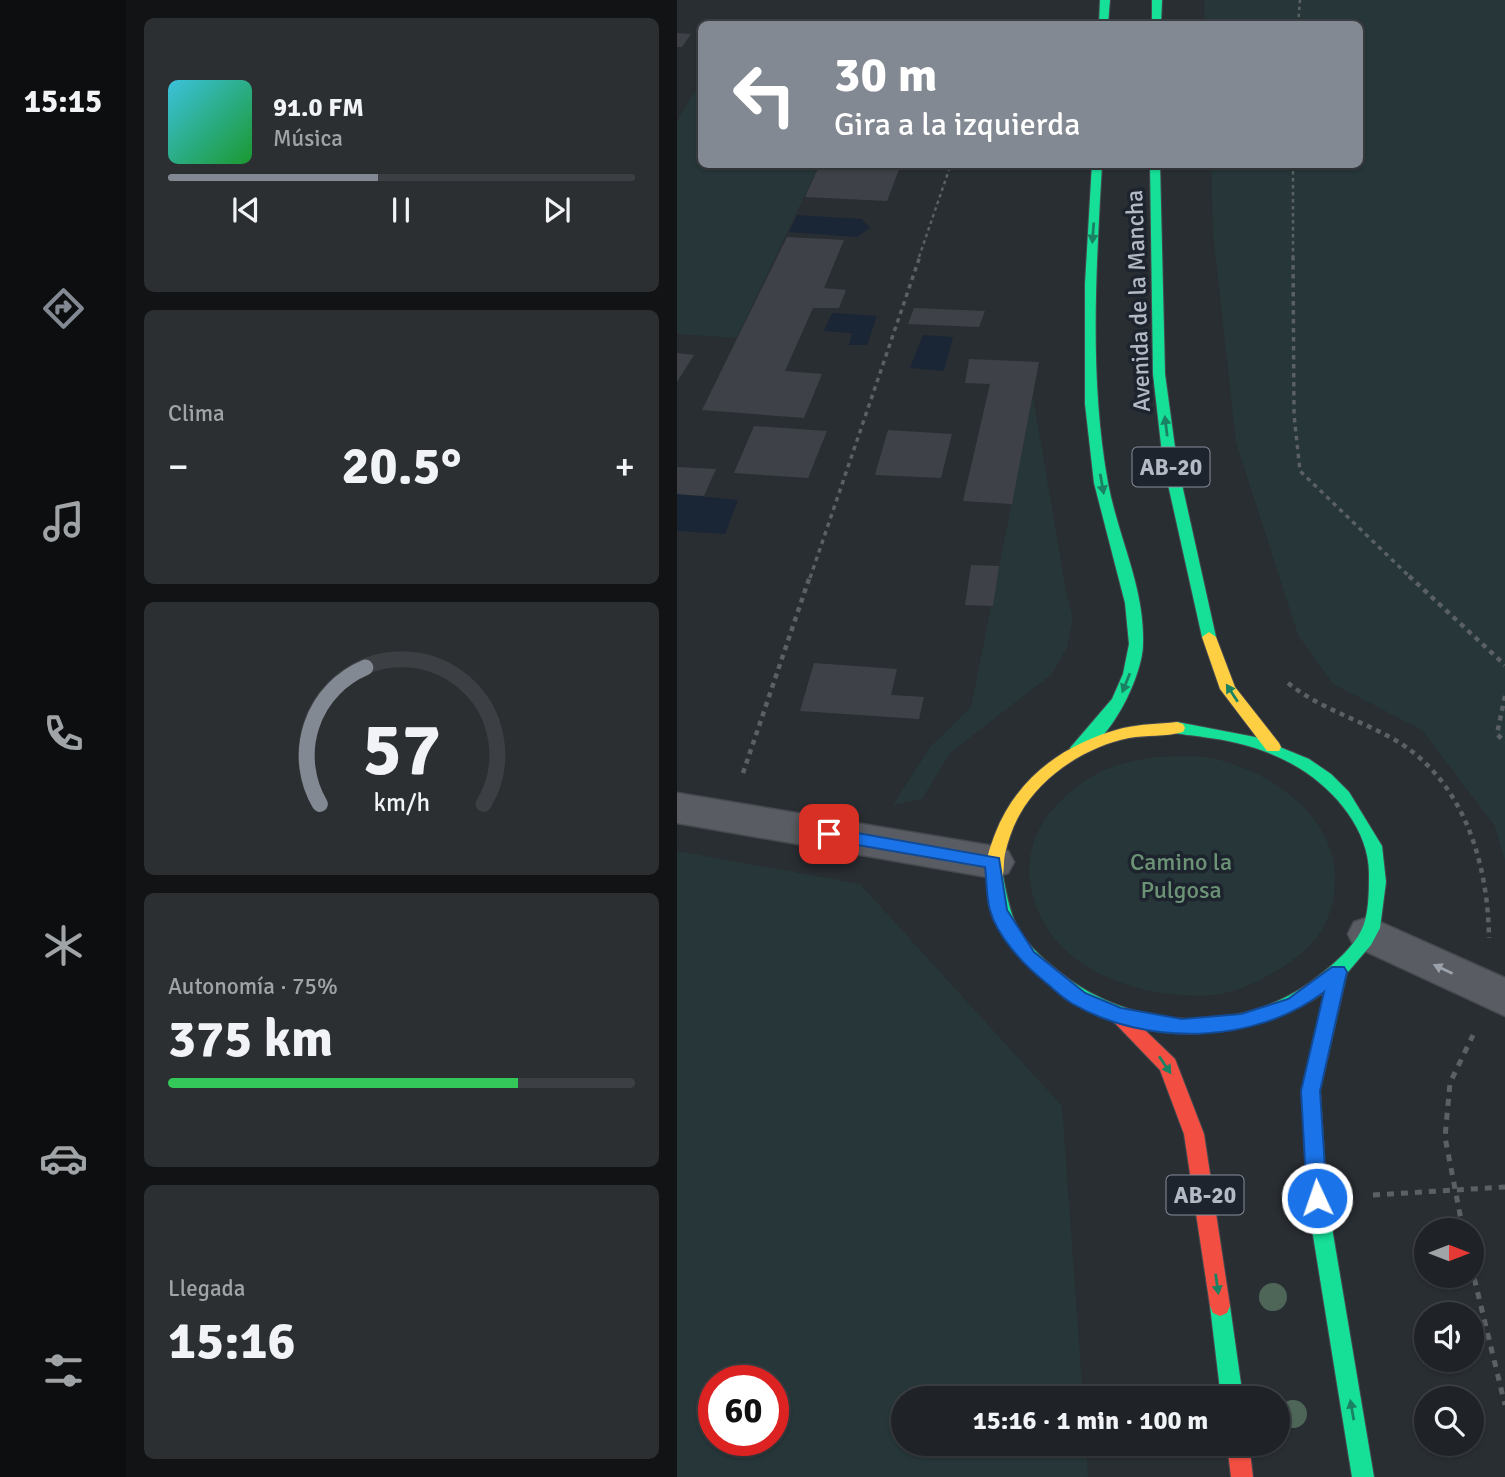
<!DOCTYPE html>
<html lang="es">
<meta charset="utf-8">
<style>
:root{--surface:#1f2226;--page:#2c2f32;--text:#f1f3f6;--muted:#a1a4a7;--line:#3c3f43;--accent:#838992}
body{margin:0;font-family:Signika,sans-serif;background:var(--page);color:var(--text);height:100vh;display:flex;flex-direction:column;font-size:26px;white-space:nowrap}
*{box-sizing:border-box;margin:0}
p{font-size:23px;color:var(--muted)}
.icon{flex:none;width:38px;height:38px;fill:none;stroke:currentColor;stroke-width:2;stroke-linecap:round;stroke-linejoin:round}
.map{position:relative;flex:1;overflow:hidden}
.panel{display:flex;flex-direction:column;gap:18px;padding:18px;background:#111315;width:551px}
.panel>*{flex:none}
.guide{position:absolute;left:21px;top:21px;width:665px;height:147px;border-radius:10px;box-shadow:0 2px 5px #0004,0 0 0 2px var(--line);background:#838992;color:#fff;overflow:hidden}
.needle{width:46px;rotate:90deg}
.fabs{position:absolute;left:737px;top:1218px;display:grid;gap:14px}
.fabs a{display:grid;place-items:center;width:70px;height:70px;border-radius:50%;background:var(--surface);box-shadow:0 2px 5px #0004,0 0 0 2px var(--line);font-size:35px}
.speed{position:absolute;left:21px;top:1365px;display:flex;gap:14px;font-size:35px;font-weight:700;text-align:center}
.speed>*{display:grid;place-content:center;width:91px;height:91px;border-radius:50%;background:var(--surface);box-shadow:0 2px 5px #0004,0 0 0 2px var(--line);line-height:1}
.speed .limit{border:10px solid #d22;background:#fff;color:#111}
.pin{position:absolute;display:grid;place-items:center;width:60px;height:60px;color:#fff;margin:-30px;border-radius:14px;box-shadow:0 4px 10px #0006}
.me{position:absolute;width:77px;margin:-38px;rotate:357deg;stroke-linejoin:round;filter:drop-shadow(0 0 5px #0008)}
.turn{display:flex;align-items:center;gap:24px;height:147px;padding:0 21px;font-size:32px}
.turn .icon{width:91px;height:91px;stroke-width:2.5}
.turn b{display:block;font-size:49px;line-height:60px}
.big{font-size:52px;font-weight:700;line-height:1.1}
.panel .card{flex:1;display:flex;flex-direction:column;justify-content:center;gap:10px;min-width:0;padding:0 24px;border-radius:10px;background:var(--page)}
.panel .dial{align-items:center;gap:0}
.dial svg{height:182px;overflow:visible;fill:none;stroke:var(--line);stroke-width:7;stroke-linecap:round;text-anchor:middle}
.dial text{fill:var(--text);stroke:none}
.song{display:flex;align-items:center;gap:21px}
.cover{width:84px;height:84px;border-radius:10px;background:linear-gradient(135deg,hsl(190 70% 55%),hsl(130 70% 35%))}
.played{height:7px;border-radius:4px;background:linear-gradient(90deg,var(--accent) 45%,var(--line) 45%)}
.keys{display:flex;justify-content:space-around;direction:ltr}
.heat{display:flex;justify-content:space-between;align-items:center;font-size:38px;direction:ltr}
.charge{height:10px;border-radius:5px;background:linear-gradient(90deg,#34c759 75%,var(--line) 0)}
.trip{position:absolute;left:214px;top:1386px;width:399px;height:70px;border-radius:35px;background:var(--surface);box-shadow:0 2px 5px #0004,0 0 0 2px var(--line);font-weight:700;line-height:70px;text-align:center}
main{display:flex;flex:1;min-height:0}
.tab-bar{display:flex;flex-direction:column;width:126px;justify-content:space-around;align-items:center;background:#0c0e0f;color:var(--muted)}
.tab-bar .icon{width:49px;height:49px}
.tab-bar .selected{color:var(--accent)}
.tab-bar b{font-size:32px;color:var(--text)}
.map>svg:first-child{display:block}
.green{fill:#263639;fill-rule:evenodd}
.water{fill:#1a2535}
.building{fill:#3e4248}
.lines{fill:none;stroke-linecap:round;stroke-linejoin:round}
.street-casing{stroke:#474a50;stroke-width:3}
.fast-casing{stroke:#474a50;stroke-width:2}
.slow-casing{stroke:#474a50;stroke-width:2}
.jam-casing{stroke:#474a50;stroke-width:2}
.path-far3{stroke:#5a6064;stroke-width:2.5;stroke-dasharray:3.5 3.5;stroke-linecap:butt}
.path-far2{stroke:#5a6064;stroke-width:3.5;stroke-dasharray:4.5 4.5;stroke-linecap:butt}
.path-far1{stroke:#5a6064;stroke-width:4.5;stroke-dasharray:5 5;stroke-linecap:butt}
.path{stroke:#5a6064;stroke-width:5;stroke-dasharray:7 7;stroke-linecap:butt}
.street{fill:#595c62;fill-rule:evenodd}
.fast{fill:#16e098;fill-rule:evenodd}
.slow{fill:#ffcf43;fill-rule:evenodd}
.jam{fill:#f24e42;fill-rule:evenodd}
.tree{fill:#4e6658}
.oneway{fill:#1a8263}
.oneway2{fill:#9ca2ac}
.route{fill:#1a73e8;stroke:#114b97;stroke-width:2}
.labels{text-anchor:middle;stroke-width:7;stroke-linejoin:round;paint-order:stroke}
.shield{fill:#1d242e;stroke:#868d98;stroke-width:2}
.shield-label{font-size:23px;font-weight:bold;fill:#b3bac5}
.street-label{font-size:24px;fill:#b3bac5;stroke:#1d242e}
.park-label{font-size:24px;fill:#6c9376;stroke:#1d242e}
</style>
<main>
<nav class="tab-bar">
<b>15:15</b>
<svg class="icon selected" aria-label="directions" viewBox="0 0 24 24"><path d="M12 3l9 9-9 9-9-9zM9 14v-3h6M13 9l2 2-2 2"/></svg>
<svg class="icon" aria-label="music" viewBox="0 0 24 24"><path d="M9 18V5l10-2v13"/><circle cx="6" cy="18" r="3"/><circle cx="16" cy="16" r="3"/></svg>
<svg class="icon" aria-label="phone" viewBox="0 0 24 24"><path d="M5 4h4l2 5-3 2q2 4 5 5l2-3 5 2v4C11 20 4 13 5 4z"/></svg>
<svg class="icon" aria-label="climate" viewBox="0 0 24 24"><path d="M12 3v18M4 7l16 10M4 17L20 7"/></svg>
<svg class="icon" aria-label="car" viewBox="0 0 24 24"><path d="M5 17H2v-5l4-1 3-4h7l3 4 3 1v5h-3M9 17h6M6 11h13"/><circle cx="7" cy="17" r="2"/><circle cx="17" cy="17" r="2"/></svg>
<svg class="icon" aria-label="filters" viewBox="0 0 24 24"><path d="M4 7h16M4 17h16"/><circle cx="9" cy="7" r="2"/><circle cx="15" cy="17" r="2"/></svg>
</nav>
<section class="panel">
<div class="card">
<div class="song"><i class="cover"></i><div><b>91.0 FM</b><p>Música</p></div></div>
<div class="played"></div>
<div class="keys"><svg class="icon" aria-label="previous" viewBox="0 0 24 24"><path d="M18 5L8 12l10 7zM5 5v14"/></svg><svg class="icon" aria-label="pause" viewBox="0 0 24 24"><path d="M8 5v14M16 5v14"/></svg><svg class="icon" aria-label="next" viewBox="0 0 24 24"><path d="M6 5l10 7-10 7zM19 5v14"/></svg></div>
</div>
<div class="card"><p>Clima</p>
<div class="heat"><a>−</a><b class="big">20.5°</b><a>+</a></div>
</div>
<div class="card dial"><svg viewBox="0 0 100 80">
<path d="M14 69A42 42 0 1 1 86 69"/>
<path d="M14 69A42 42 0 0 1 34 9" stroke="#838992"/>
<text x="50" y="56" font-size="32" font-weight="700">57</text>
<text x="50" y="72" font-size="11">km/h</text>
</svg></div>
<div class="card"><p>Autonomía · 75%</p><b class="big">375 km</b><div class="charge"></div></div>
<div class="card"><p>Llegada</p><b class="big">15:16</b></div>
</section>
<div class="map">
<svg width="828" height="1477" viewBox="0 0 828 1477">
<rect width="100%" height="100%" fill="#292e33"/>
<g class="green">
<path d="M527 0H828V861L818 826 745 730 656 684 621 635 559 442 536 232 534 165 682 164V24H528Z"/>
<path d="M21 86H24V164L142 165 60 338 0 334V121Z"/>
<path d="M356 397 389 591 396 619 390 647 375 674 273 753 245 799 216 805 254 746 294 707Z"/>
<path d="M476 757C495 757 516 755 535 758 594 771 661 817 658 883 657 909 647 935 626 952 603 971 567 992 537 995 464 1000 373 971 355 892 348 862 355 833 376 809 392 791 412 775 435 767 448 762 463 760 476 757Z"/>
<path d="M0 851 183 884 385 1106 406 1398H226V1444H409L411 1477H0ZM37 1381H96V1440H37Z"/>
</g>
<g class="water">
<path d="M120 215 185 219 193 228 180 237 112 232Z"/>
<path d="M155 313 200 316 190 345H172L175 333 147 331Z"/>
<path d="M246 335 276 337 267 371 233 368Z"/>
<path d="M0 494 61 500 48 534 0 531Z"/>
</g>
<g class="building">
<path d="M0 33 14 34 5 47H0Z"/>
<path d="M143 164H224L210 201 128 197Z"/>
<path d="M110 237 167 240 147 288 169 290 162 308H136L108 371 145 374 127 418 25 410Z"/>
<path d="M237 308 308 311 302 327 231 324Z"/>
<path d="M0 353 17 355 0 382Z"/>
<path d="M292 359 362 362 335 504 286 501 313 384 288 383Z"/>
<path d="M77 426 150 431 131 478 57 473Z"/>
<path d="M211 430 275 434 264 478 198 475Z"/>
<path d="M0 467 39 469 27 496 0 494Z"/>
<path d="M294 565 322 566 316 606 288 605Z"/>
<path d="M137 663 220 669 214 695 247 697 242 719 123 711Z"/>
</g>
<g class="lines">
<g class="street-casing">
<g id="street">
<path d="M0 793 316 846 331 851 337 862 331 873 316 878 0 823Z"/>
<path d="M692 917 828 978V1016L677 946 671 934 677 922Z"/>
</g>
</g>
<g class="fast-casing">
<g id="fast">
<path d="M423 0H433L431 24H422Z"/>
<path d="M475 0H485L484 24H475Z"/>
<path d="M415 164H425C419 270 412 378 431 483 441 537 468 588 466 644 466 675 433 744 401 754L393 748 435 699 446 674 452 644 448 603 417 483 408 404V284Z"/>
<path d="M473 164H483L488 374 500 462 539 637 532 642 525 637 486 462 476 374Z"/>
<path d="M500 722 578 737 632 759 654 774 672 792 705 846 709 882 703 928 694 945 670 973 643 1091 650 1198 697 1477H675L630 1198 625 1091 647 993C565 1047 456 1049 376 988 337 958 317 924 310 876L312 871H324L326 876C329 892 332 908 338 922 347 942 364 957 380 970 455 1032 568 1037 644 974 658 963 676 947 684 931 692 916 692 891 692 874 692 830 658 790 622 768 593 750 559 741 526 737 515 735 505 735 494 732L492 728 494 724Z"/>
<path d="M543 1296 550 1299 553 1306 566 1398H544L533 1306 536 1299Z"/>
</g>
</g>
<g class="slow-casing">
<g id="slow">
<path d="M532 632 539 637 558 687 602 743 604 747 602 751H590L543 689 525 637Z"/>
<path d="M500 722 506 724 508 728 506 732C488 737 469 735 452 738 410 746 364 776 343 814 336 826 331 841 328 854 326 863 328 873 324 881H312C305 866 313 848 318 834 340 777 388 743 446 728 464 724 482 724 500 722Z"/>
</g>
</g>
<g class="jam-casing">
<g id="jam">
<path d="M442 1008 448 1011 498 1059 527 1134 553 1306 550 1313 543 1316 536 1313 533 1306 507 1134 483 1070 436 1021 433 1016 436 1011Z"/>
<path d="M550 1444H572L576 1477H554Z"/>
</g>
</g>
<g class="path-far3">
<path d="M621 24 623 0"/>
<path d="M616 164V257"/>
<path d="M242 257 274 164"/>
</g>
<g class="path-far2">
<path d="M616 256 617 415 623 471 734 578"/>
<path d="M133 578 243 256"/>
</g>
<g class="path-far1">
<path d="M732 576 828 665"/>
<path d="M611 683C641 707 677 718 711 736 785 775 811 860 812 938"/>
<path d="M828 696 820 734 828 742"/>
<path d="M66 773 133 576"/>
</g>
<g class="path">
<path d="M696 1195 828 1187"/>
<path d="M786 1230 768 1137 773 1083 796 1035"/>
<path d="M794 1265 828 1405"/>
</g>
<use href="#street" class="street"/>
<use href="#fast" class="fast"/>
<use href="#slow" class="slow"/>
<use href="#jam" class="jam"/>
</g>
<g class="tree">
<circle cx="596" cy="1297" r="14"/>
<circle cx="616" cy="1414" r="14"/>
</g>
<defs><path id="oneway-solid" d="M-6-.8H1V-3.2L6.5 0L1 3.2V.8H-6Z" transform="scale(1.75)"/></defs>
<g class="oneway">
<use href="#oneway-solid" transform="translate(416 233) rotate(94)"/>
<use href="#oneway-solid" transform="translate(489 426) rotate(-97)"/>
<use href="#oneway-solid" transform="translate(425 484) rotate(80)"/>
<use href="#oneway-solid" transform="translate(449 683) rotate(112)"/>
<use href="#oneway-solid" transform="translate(555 693) rotate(-123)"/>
<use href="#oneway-solid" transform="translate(488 1065) rotate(56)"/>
<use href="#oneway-solid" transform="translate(540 1284) rotate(82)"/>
<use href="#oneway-solid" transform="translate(675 1410) rotate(-100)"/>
</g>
<use class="oneway2" href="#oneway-solid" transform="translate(766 969) rotate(-155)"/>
<path class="route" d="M152 828 322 858 330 910 357 952 408 993 444 1008 505 1019 564 1014 611 999 655 967H667L670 972 643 1091 650 1198 647 1205 640 1207 633 1205 630 1198 624 1091 647 992C578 1044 471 1047 396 1004 385 998 376 988 367 981 346 964 320 936 313 910 309 897 310 881 308 867L146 839 144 834 146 830Z"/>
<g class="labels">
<g class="shield">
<rect x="455.5" y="447.5" width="77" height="39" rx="5"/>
<rect x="489.5" y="1175.5" width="77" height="39" rx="5"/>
</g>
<g class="shield-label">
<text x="494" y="475">AB-20</text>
<text x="528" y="1203">AB-20</text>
</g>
<g class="street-label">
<text transform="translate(461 301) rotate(-92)" y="8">Avenida de la Mancha</text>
</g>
<g class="park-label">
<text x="504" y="870">Camino la<tspan x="504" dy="28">Pulgosa</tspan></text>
</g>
</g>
</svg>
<div class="fabs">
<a><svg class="needle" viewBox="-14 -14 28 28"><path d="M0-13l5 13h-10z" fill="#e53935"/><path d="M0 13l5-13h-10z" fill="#a1a4a7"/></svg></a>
<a><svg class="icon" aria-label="sound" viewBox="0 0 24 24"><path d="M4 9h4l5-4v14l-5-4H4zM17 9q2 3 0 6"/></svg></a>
<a><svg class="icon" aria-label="search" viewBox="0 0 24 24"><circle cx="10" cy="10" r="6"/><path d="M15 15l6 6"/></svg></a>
</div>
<div class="speed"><div class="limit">60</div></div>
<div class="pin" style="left:152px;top:834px;background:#d93025"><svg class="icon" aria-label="arrive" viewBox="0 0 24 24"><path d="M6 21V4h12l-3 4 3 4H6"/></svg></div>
<svg class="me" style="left:640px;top:1198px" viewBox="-20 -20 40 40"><circle r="17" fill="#1a73e8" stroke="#fff" stroke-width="3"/><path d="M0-11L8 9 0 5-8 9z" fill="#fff"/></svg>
<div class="trip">15:16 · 1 min · 100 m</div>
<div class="guide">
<div class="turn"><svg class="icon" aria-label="left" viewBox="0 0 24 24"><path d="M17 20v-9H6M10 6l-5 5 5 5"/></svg><div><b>30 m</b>Gira a la izquierda</div></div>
</div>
</div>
</main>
